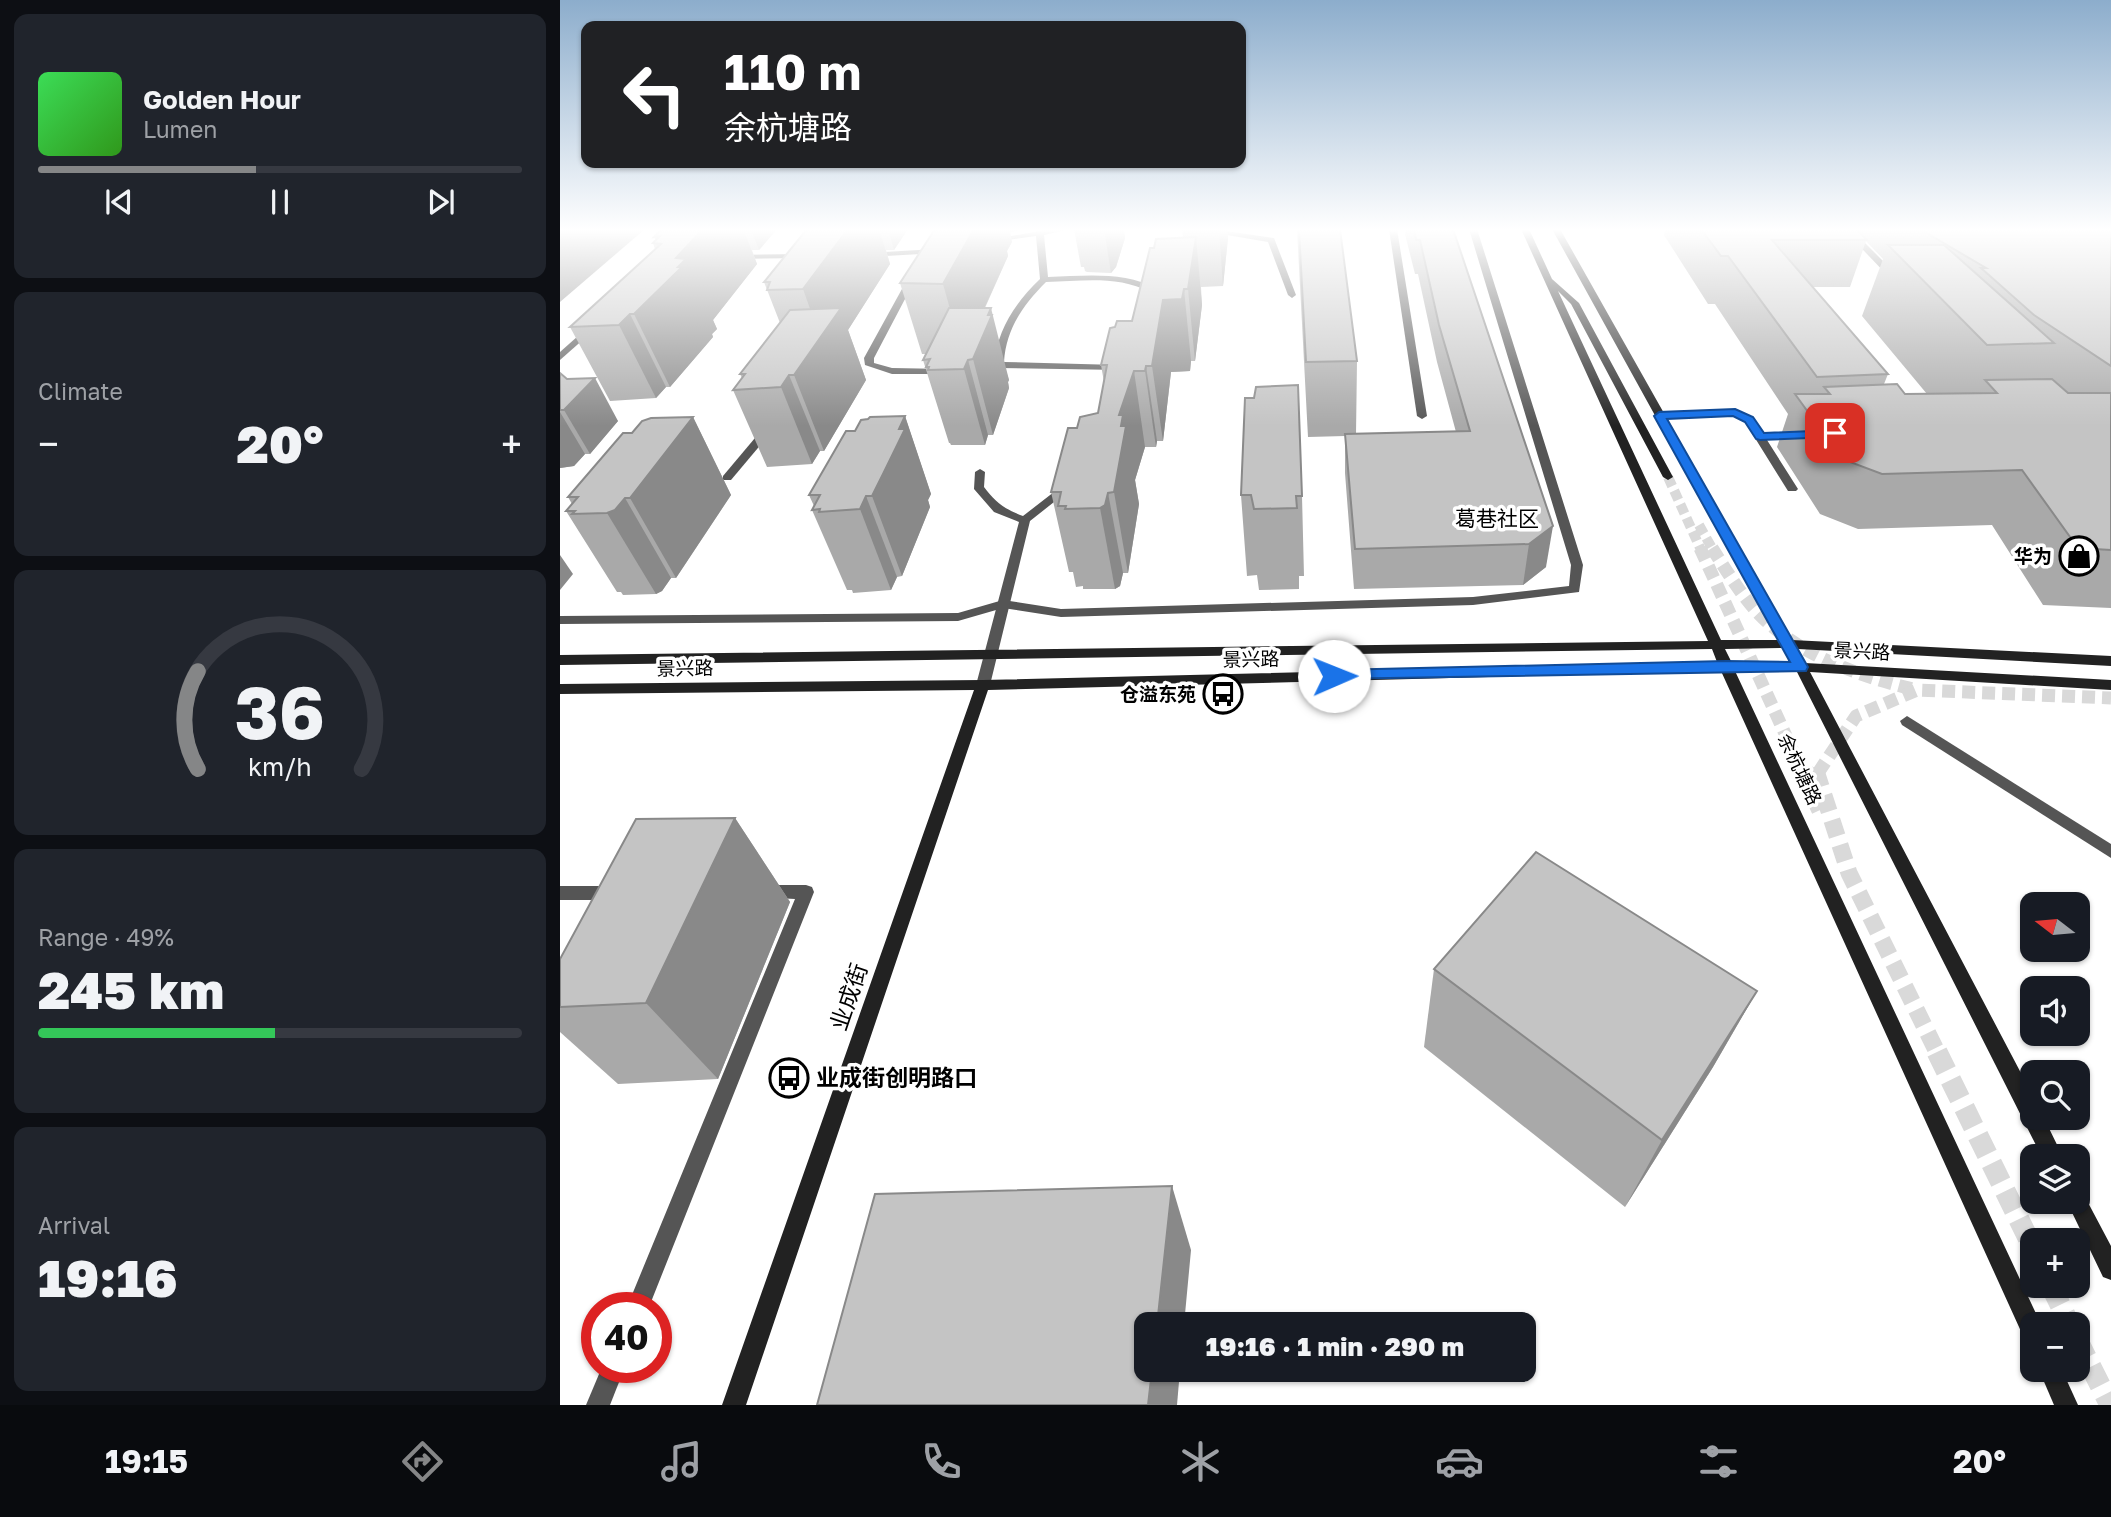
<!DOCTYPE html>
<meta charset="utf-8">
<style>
:root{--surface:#171b24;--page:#20242c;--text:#f1f3f6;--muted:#9ea1a6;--line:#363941;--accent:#858687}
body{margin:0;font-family:"Golos Text","Noto Sans SC",sans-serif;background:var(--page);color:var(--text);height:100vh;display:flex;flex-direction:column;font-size:26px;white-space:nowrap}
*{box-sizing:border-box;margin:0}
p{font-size:23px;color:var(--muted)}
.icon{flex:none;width:38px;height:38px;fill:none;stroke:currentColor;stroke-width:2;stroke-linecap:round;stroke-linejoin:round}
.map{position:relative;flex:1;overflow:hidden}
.panel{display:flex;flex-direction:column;gap:14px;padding:14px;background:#0d0f14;width:560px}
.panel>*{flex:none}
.top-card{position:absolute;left:21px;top:21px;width:665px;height:147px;border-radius:14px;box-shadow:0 2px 5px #0004;background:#202124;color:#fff;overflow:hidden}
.needle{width:46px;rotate:286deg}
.controls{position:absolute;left:1460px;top:892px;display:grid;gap:14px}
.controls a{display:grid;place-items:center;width:70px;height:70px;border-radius:14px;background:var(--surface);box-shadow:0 2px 5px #0004;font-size:35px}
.speed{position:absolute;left:21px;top:1292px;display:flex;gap:14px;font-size:35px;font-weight:700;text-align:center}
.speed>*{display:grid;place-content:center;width:91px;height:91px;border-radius:50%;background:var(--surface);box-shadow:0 2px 5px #0004;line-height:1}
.speed .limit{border:10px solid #d22;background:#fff;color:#111}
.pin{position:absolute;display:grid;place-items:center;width:60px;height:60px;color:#fff;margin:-30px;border-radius:14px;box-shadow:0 4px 10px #0006}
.me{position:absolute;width:77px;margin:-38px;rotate:89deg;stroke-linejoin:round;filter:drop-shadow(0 0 5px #0008)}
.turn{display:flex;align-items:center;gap:24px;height:147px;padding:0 28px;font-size:32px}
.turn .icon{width:91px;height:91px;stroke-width:2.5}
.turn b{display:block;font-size:49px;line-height:60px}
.big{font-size:52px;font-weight:800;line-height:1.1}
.panel .tile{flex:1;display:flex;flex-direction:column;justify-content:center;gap:10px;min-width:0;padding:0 24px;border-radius:14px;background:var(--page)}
.panel .dial{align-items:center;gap:0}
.dial svg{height:182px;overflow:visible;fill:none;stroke:var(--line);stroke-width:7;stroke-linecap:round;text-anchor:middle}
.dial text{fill:var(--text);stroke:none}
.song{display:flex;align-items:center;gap:21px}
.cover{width:84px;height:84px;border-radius:10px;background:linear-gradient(135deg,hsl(130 70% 55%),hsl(110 70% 35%))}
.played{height:7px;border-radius:4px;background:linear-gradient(90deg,var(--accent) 45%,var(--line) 45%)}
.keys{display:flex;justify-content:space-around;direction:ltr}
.heat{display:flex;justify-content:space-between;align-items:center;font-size:38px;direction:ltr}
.charge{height:10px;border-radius:5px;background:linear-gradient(90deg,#34c759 49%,var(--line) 0)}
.trip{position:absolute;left:574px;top:1312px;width:402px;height:70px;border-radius:14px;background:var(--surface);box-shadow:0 2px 5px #0004;font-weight:800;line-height:70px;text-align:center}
.tabs{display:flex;height:112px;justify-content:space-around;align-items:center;background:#090b0e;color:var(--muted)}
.tabs .icon{width:49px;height:49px}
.tabs .on{color:var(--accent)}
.tabs b{font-size:32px;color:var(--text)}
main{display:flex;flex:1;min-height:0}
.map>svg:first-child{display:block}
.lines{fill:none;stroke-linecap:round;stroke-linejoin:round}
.secondary-tunnel-far3{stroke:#d9d9d9;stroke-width:10;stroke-dasharray:10 5;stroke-linecap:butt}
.secondary-tunnel-far2{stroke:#d9d9d9;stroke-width:13;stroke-dasharray:13 7;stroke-linecap:butt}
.secondary-tunnel-far1{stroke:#d9d9d9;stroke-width:17;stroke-dasharray:17 9;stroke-linecap:butt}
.secondary-tunnel{stroke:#d9d9d9;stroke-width:21;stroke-dasharray:21 10;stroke-linecap:butt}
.lane{fill:#555;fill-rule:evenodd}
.street{fill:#555;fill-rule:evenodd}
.secondary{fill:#222;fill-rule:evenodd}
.wall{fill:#a9a9a9;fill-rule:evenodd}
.shaded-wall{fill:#898989}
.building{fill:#c4c4c4;stroke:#898989;stroke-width:2}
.route{fill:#1a73e8;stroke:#114b97;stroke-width:2}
.labels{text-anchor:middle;stroke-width:7;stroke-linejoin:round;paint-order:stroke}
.poi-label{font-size:19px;font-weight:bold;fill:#000;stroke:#fff;text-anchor:end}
.street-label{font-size:19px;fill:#000;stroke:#fff}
.neighbourhood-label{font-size:21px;fill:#000;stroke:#fff}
.near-street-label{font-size:23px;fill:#000;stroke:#fff}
.near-poi-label{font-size:23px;font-weight:bold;fill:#000;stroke:#fff;text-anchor:start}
</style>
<main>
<section class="panel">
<div class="tile">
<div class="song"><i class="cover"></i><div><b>Golden Hour</b><p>Lumen</p></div></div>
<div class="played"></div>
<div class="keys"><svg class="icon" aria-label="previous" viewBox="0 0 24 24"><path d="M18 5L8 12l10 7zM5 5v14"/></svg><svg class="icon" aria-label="pause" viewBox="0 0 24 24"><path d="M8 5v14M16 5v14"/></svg><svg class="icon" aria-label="next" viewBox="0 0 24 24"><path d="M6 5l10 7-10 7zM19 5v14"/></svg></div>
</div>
<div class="tile"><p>Climate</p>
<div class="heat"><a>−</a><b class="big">20°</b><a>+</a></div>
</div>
<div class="tile dial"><svg viewBox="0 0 100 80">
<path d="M14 69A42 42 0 1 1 86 69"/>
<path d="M14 69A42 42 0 0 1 14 26" stroke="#858687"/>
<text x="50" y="56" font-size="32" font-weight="700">36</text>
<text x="50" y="72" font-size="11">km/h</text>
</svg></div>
<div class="tile"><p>Range · 49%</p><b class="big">245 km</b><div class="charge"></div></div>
<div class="tile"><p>Arrival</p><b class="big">19:16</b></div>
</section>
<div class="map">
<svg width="1551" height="1405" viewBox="0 0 1551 1405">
<rect width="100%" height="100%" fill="#fff"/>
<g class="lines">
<g class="secondary-tunnel-far3">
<path d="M1108 477 1141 550"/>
<path d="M1139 525 1153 550"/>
</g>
<g class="secondary-tunnel-far2">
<path d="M1140 548 1243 773"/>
<path d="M1152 548C1166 570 1181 595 1199 614 1239 656 1302 677 1357 690"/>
<path d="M1258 773 1296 716 1357 690 1551 698"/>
</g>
<g class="secondary-tunnel-far1">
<path d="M1242 771 1263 817"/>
<path d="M1259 771 1257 774 1289 873 1378 1054"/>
</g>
<g class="secondary-tunnel">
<path d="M1377 1052 1472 1246"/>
<path d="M1491 1286 1510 1325"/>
<path d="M1517 1339 1550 1405"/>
</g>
<g class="lane">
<path d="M909 229H917L1023 565 1019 592 913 605 501 617 443 608 398 621 0 624V616L398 613 443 600 501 609 913 597 1009 586 1011 565Z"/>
<path d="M1283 229H1291L1336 274V278H1330Z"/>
<path d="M1238 432 1242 433V437L1200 440 1195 437 1200 434Z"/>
</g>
<g class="street">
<path d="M491 229H510L484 235 488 277C526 276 563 271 598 289V294L591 296 590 292C558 275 521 281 486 282 463 305 446 329 444 362L558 365 563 368 561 370 439 368 434 365C437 330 455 303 480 279L476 236 433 242 429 240Z"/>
<path d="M632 229H652L714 238 736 295 732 298 728 295 708 242Z"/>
<path d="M829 229H837L867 416 862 419 857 416Z"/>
<path d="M375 249H378V253L308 257 304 255 308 253Z"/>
<path d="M242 254 246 256 245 258 175 259 171 257 175 255Z"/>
<path d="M348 278 355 280 314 358V363L332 368 386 369 389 370V374H332L305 365 304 358Z"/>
<path d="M27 328 34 330 0 360V352Z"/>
<path d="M1175 410 1193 418 1238 489 1236 491H1228L1185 422 1173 416 1099 419 1094 416 1099 413Z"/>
<path d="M209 425 213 426V430L171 480H163V476L205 426Z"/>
<path d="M420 469 425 472 424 487C435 502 446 510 463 516L503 485H511L513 487 470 521 430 685 423 690 416 685 459 522 434 512 414 489 415 472Z"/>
<path d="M1347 716 1551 844V858L1342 725 1340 721Z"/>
<path d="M204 885H246L252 887 254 892 89 1307H67L235 899 198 897 196 892 198 887Z"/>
<path d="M0 886H55L61 888 63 893 61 898 55 900H0Z"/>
<path d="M42 1367H65L50 1405H26Z"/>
</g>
<g class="secondary">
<path d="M961 229H969L992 279 1019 303 1113 477 1108 480 1103 477 1011 304 998 291 1161 640H1219L992 229H1000L1232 640 1551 656V666L1238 649 1245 663 1551 680V690L1250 672 1472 1094V1118H1484L1503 1157H1482L1237 672 1175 671 1480 1322 1481 1325H1472V1341L1464 1338 1161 671 428 690 186 1405H162L414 690 0 694V684L423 680 1157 662 1152 649 0 665V655L1148 641ZM1224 648 1232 662 1171 661 1165 649Z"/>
<path d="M1517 1192 1524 1195 1551 1246V1280L1543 1277 1507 1202H1517Z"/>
<path d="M1479 1370H1502L1518 1405H1494Z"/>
</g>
</g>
<g class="wall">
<path d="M102 229H217L199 250H192L197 264 153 320 157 329 152 334 153 337 110 387H106L96 398 50 401 10 327 95 249 93 243 96 240 94 237Z"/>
<path d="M247 229H348L334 250H326L330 264 288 330 306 380 264 451H260L252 464 207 467 173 390 182 378 180 374 220 323 204 282Z"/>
<path d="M375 229H458L457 231 450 232 452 242 447 251 448 256 425 308 449 380 448 382 449 388 433 435H428L425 445H391L390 443H389L363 360 366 354H362L340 283Z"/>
<path d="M514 229H564L565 238 556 267 551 273 527 272 525 271 524 267H521Z"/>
<path d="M622 229H667L668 238 663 286 641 287 642 305 635 361H631L630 371 611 372 603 441H597L596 447H585L575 480 579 504 568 573H563L560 586 555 589H523V586L516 587 513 572H509L491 492 517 428 538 413 544 382 541 365 555 327 572 321 594 248 623 237Z"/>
<path d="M737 229H780L797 361 796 434 896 432 877 362 858 274H855L845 234 846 229H893L986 567 963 585 794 589 785 473V436L748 437Z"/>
<path d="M1106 229H1551V608L1483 605 1432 525 1298 529 1260 514 1217 447 1228 414 1155 304H1148L1104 235ZM1306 241 1323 259 1302 316 1367 394H1345L1324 384 1328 374 1253 287H1290Z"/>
<path d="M0 373 58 421 30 454H25L14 466 0 468Z"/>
<path d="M345 416 371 494 368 500 370 507 342 576 337 577 331 590 293 593 292 590H287L252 510 254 506 249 495 295 431Z"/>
<path d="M133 417 171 495 116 578H111L102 591 96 594 63 595 61 592H57L6 511 12 504 8 497 72 433Z"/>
<path d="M681 495 742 496 744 576H739V589L699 590 697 575 687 576Z"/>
<path d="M175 818 230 902 158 1079 58 1084 0 1032V959Z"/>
<path d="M874 969 1197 991 1153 1067 1065 1207 864 1047Z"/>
</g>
<g class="shaded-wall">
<path d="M0 229H85L0 302Z"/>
<path d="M143 229H183L197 264 153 320 157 329 152 334 153 337 110 387 74 314 116 258Z"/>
<path d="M191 229H217L199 250Z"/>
<path d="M288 229H319L330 264 288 330 306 380 264 451 234 375 260 337 243 289Z"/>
<path d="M328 229H348L334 250Z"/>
<path d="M414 229H458L457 231 450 232 452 242 447 251 448 256 403 355 383 284Z"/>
<path d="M544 229H564L565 238 556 267 551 273Z"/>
<path d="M659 229H667L668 238 663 286Z"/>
<path d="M636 237 642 305 635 361 628 289Z"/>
<path d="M624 289 631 361 630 371 611 372 603 441 592 366 603 300Z"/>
<path d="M431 308 449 380 448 382 449 388 433 435 413 359Z"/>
<path d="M70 314 106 387 96 398 59 325Z"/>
<path d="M408 360 428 435 425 445 404 369Z"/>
<path d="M586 366 597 441 596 447 585 371Z"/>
<path d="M574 371 585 447 575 480 579 504 568 573 554 492 559 415Z"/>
<path d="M229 375 260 451 252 464 221 387Z"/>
<path d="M35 378 58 421 30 454 4 410Z"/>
<path d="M0 412 25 454 14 466 0 468Z"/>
<path d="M345 416 371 494 368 500 370 507 342 576 312 496Z"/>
<path d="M133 417 171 495 116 578 70 498Z"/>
<path d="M548 493 563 573 560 586 555 589 540 508Z"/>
<path d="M306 496 337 577 331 590 300 509Z"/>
<path d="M65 498 111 578 102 591 96 594 47 513Z"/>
<path d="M993 526 986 567 963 585 969 544Z"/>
<path d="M0 555 13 574 0 590Z"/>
<path d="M175 818 230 902 158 1079 86 1003Z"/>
<path d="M1197 991 1153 1067 1065 1207 1102 1140Z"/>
<path d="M612 1186 631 1250 624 1325H597Z"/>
<path d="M592 1370H620L617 1405H588Z"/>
</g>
<g class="building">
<path d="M102 229H143L116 258 126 259 118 267H122L74 314H70L59 325 10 327 101 244 93 243 100 236 94 237Z"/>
<path d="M247 229H288L243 289 207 290 210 282H204Z"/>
<path d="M375 229H414L383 284 340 283Z"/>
<path d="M739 229H780L797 361 746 362Z"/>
<path d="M854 229H893L993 526 969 544 795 549 785 434 910 431 879 325 860 240H856Z"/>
<path d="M1141 229H1296L1307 240H1212L1328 374 1257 377 1168 256H1161Z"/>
<path d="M1360 229H1551V366L1474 315 1421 268H1426Z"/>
<path d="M636 237 628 289H624L622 299 603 300 592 366H586L585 371H574L559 415H563L561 426H566L554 492 548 493 545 505 540 508 505 509 506 506H498L501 492H491L508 428H517L520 417 538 413 547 365H541L550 328 555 327 557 321H572L590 248H594L596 239Z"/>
<path d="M1328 245H1384L1494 343 1427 345Z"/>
<path d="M281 308 234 375H229L221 387 173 390 185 374H180L230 310Z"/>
<path d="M389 308H431L428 315H432L413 359 408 360 404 369 368 370 369 367H366L370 359 363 360Z"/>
<path d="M0 373 7 379 35 378 4 410H0Z"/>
<path d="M1492 379 1508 393H1551V550L1518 548 1462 470 1322 474 1282 459 1235 394H1270L1264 387 1337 384 1345 394 1437 393 1425 380Z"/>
<path d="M738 385 742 496H736L737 508 694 509 691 495H681L685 398H694L696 387Z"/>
<path d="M345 416 339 429H345L323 474 312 496H306L300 509 259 512 260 509 252 510 260 495H249L286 431H295L301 420 308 419 310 417Z"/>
<path d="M133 417 70 498H65L55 510 47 513 12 514 15 511H6L18 497H8L63 433H72L82 421 91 418Z"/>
<path d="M175 818 86 1003 0 1007V959L76 819Z"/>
<path d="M976 852 1197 991 1102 1140 874 969Z"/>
<path d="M612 1186 597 1325H586V1370H592L588 1405H257L315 1194Z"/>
</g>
<linearGradient id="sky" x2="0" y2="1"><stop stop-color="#8cadcc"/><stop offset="0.54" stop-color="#fff"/><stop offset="1" stop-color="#fff" stop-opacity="0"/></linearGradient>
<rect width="1551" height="426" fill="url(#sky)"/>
<path class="route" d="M1175 409 1193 417 1204 433 1275 430 1281 433 1275 437 1200 440 1196 439 1185 422 1173 416 1107 419 1248 667 1246 671 768 679 766 676 774 670 1166 661 1230 662 1094 416 1099 412Z"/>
<defs>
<g id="shop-ring" transform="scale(2.0125)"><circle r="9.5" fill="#fff" stroke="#000" stroke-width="1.5"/><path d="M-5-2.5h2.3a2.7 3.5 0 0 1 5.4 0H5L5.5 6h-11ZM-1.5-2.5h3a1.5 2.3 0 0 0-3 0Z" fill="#000"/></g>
<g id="bus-ring" transform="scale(2.0125)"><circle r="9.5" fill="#fff" stroke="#000" stroke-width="1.5"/><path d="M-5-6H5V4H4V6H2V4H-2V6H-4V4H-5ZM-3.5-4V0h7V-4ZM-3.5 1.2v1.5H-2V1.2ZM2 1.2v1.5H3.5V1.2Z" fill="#000"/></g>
</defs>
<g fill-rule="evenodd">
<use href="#shop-ring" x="1519" y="556"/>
<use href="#bus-ring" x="663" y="694"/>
<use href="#bus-ring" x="229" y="1078"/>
</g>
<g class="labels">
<g class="poi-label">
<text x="1492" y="563">华为</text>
<text x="636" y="701">仓溢东苑</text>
</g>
<g class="street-label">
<text transform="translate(1302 651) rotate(3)" y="7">景兴路</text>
<text transform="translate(691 659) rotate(-1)" y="7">景兴路</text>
<text transform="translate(125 668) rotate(-1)" y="7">景兴路</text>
<text transform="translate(1240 769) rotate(65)" y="7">余杭塘路</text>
</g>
<g class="neighbourhood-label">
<text x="937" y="526">葛巷社区</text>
</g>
<g class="near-street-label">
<text transform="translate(289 997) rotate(-71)" y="8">业成街</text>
</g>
<g class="near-poi-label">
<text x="256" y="1086">业成街创明路口</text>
</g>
</g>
</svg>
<div class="controls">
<a><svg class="needle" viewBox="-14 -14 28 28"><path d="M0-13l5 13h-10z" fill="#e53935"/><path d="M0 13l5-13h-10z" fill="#9ea1a6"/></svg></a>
<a><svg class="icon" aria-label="sound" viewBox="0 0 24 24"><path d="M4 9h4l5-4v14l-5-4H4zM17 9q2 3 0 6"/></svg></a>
<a><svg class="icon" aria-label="search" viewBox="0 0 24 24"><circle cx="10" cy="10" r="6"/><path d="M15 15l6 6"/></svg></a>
<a><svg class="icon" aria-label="layers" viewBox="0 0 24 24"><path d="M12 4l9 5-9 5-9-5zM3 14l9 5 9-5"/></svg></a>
<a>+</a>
<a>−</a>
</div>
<div class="speed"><div class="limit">40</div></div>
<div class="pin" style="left:1275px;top:433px;background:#d93025"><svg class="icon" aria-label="arrive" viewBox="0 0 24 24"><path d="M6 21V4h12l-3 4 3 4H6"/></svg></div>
<svg class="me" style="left:774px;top:676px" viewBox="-20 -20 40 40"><circle r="19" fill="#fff"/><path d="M0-13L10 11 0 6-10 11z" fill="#1a73e8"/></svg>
<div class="trip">19:16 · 1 min · 290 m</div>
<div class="top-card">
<div class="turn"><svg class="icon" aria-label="left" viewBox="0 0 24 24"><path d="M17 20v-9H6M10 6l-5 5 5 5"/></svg><div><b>110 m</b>余杭塘路</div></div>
</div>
</div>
</main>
<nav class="tabs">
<b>19:15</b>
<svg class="icon on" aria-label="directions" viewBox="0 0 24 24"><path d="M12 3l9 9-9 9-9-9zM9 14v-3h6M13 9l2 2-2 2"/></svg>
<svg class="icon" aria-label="music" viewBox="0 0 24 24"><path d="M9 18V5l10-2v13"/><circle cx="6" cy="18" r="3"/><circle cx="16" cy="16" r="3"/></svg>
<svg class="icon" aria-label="phone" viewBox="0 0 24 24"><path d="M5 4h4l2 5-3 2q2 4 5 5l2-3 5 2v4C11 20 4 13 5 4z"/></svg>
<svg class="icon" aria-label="climate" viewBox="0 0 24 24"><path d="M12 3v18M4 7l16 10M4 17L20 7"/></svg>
<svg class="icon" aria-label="car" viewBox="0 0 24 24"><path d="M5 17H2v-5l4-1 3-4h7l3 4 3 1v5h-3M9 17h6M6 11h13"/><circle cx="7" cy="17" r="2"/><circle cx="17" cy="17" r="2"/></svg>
<svg class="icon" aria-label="filters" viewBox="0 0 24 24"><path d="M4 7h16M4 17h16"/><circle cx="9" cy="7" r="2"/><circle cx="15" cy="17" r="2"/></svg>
<b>20°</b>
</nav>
